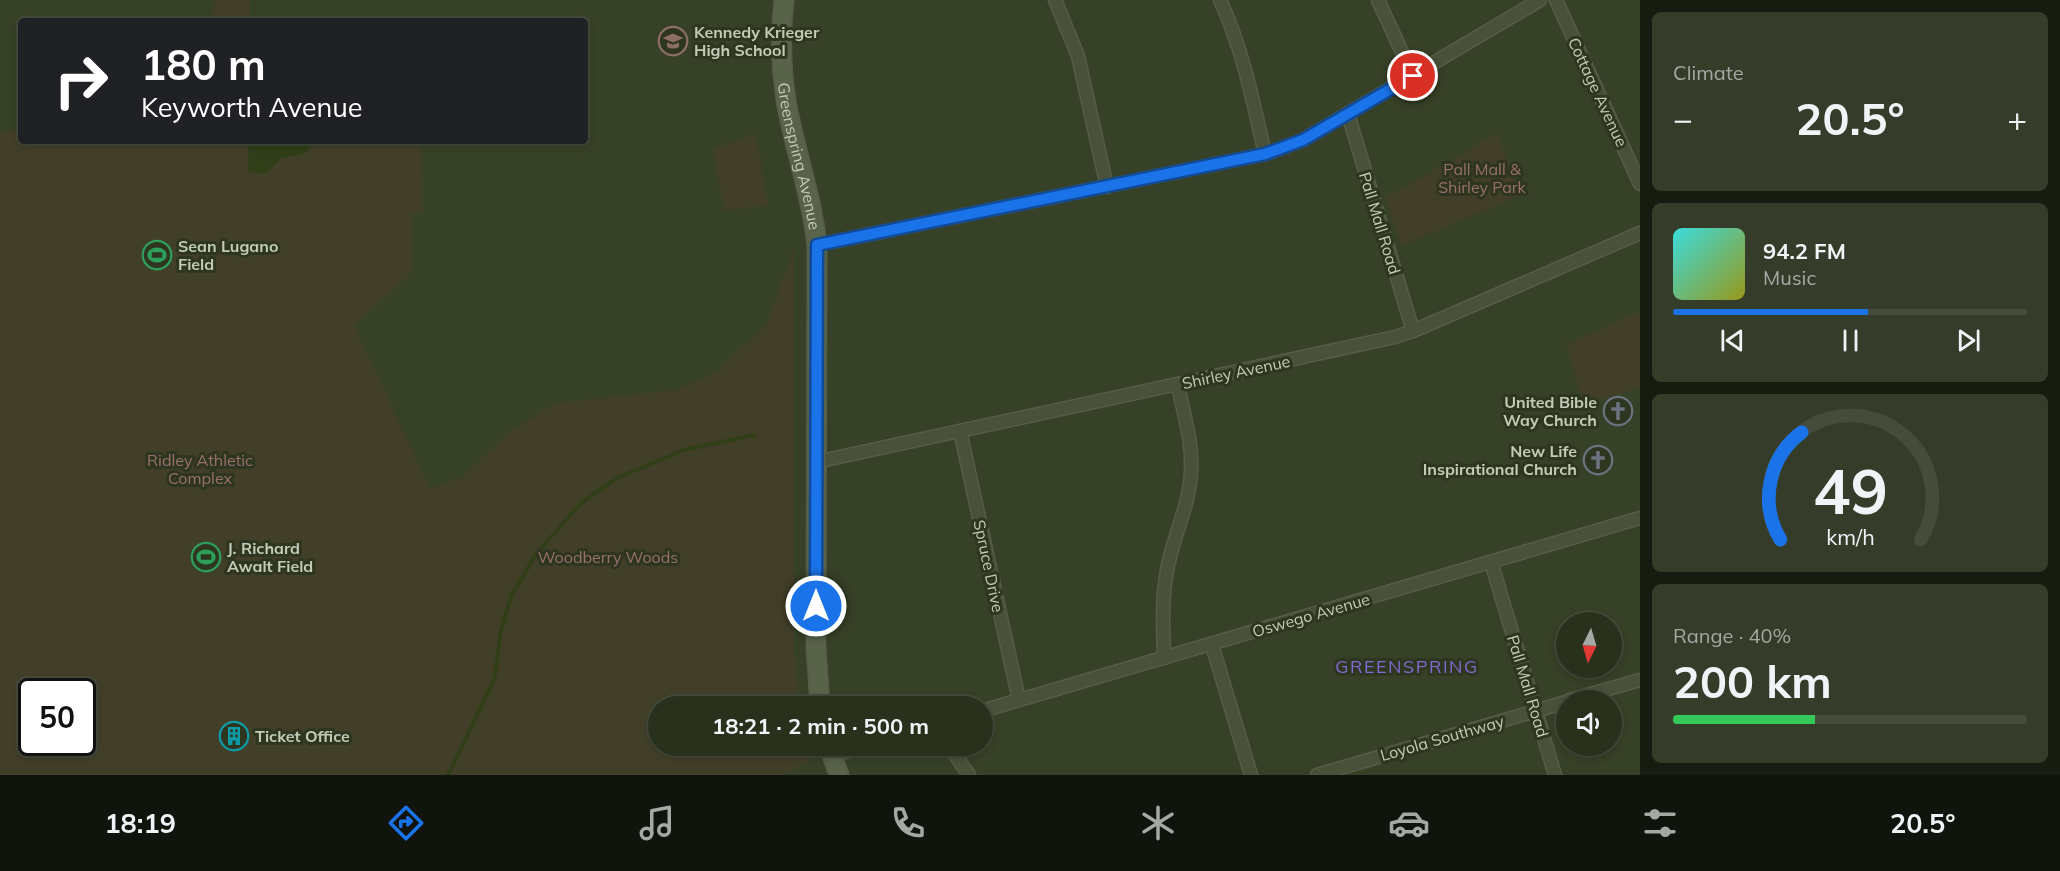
<!DOCTYPE html>
<meta charset="utf-8">
<style>
:root{--surface:#29311d;--page:#353d2a;--text:#f1f3f6;--muted:#a5a9a4;--line:#454c3b;--accent:#1a73e8}
body{margin:0;font-family:Mulish,sans-serif;background:var(--page);color:var(--text);height:100vh;display:flex;flex-direction:column;font-size:22px;white-space:nowrap}
*{box-sizing:border-box;margin:0}
p{font-size:20px;color:var(--muted)}
.icon{flex:none;width:33px;height:33px;fill:none;stroke:currentColor;stroke-width:2;stroke-linecap:round;stroke-linejoin:round}
.map{position:relative;flex:1;overflow:hidden}
.drawer{display:flex;flex-direction:column;gap:12px;padding:12px;background:#171b10;width:420px}
.drawer>*{flex:none}
.guide{position:absolute;left:18px;top:18px;width:570px;height:126px;border-radius:6px;box-shadow:0 3px 9px #0003,0 0 0 2px var(--line);background:#202124;color:#fff;overflow:hidden}
.needle{width:39px;rotate:185deg}
.controls{position:absolute;left:1556px;top:612px;display:grid;gap:12px}
.controls a{display:grid;place-items:center;width:66px;height:66px;border-radius:50%;background:var(--surface);box-shadow:0 3px 9px #0003,0 0 0 2px var(--line);font-size:30px}
.speed{position:absolute;left:18px;top:678px;display:flex;gap:12px;font-size:30px;font-weight:700;text-align:center}
.speed>*{display:grid;place-content:center;width:78px;height:78px;border-radius:50%;background:var(--surface);box-shadow:0 3px 9px #0003,0 0 0 2px var(--line);line-height:1}
.speed .limit{border:3px solid #111;border-radius:9px;background:#fff;color:#111}
.pin{position:absolute;display:grid;place-items:center;width:51px;height:51px;color:#fff;margin:-26px;border:3px solid #fff;border-radius:50%;box-shadow:0 2px 6px #0007}
.me{position:absolute;width:66px;margin:-33px;rotate:0deg;stroke-linejoin:round;filter:drop-shadow(0 0 4px #0008)}
.turn{display:flex;align-items:center;gap:21px;height:126px;padding:0 24px;font-size:27px}
.turn .icon{width:78px;height:78px;stroke-width:2.5}
.turn b{display:block;font-size:42px;line-height:51px}
.big{font-size:45px;font-weight:700;line-height:1.1}
.drawer .tile{flex:1;display:flex;flex-direction:column;justify-content:center;gap:9px;min-width:0;padding:0 21px;border-radius:9px;background:var(--page)}
.drawer .dial{align-items:center;gap:0}
.dial svg{height:156px;overflow:visible;fill:none;stroke:var(--line);stroke-width:7;stroke-linecap:round;text-anchor:middle}
.dial text{fill:var(--text);stroke:none}
.song{display:flex;align-items:center;gap:18px}
.cover{width:72px;height:72px;border-radius:9px;background:linear-gradient(135deg,hsl(180 70% 55%),hsl(60 70% 35%))}
.played{height:6px;border-radius:3px;background:linear-gradient(90deg,var(--accent) 55%,var(--line) 55%)}
.keys{display:flex;justify-content:space-around;direction:ltr}
.heat{display:flex;justify-content:space-between;align-items:center;font-size:33px;direction:ltr}
.charge{height:9px;border-radius:4px;background:linear-gradient(90deg,#34c759 40%,var(--line) 0)}
.trip{position:absolute;left:648px;top:696px;width:345px;height:60px;border-radius:30px;background:var(--surface);box-shadow:0 3px 9px #0003,0 0 0 2px var(--line);font-weight:700;line-height:60px;text-align:center}
.menu{display:flex;height:96px;justify-content:space-around;align-items:center;background:#10140c;color:var(--muted)}
.menu .icon{width:42px;height:42px}
.menu .selected{color:var(--accent)}
.menu b{font-size:27px;color:var(--text)}
main{display:flex;flex:1;min-height:0}
.map>svg:first-child{display:block}
.park{fill:#423f29;fill-rule:evenodd}
.water{fill:#313f19}
.lines{fill:none;stroke-linecap:round;stroke-linejoin:round}
.stream{stroke:#313f19;stroke-width:4}
.minor-casing{stroke:#555d48;stroke-width:15}
.secondary-casing{stroke:#555d48;stroke-width:21}
.minor{stroke:#49513b;stroke-width:12}
.secondary{stroke:#596349;stroke-width:18}
.route-casing{stroke:#114b97;stroke-width:15}
.route{stroke:#1a73e8;stroke-width:10}
.labels{text-anchor:middle;stroke-width:6;stroke-linejoin:round;paint-order:stroke}
.poi-label{font-size:16px;font-weight:bold;fill:#c3cbb8;stroke:#2e361f;text-anchor:start}
.street-label{font-size:16px;fill:#c3cbb8;stroke:#2e361f}
.park-label{font-size:16px;fill:#9b706f;stroke:#2e361f}
.neighbourhood-label{font-size:18px;letter-spacing:1.5px;fill:#806ad3;stroke:#2e361f}
</style>
<main>
<div class="map">
<svg width="1640" height="775" viewBox="0 0 1640 775">
<rect width="100%" height="100%" fill="#374127"/>
<g class="park">
<path d="M216 0H250V21H209Z"/>
<path d="M21 127V141H445L422 146 423 214 412 213V272L354 325 430 488 462 477 511 431 557 403 676 390 719 370 767 323 794 248V654L800 706H658V746H808L812 761 783 775H0V133ZM32 692H82V742H32Z"/>
<path d="M756 134 768 205 724 211 713 149Z"/>
<path d="M1496 134 1523 194 1401 246 1386 198Z"/>
<path d="M1640 312V388L1583 404 1566 344Z"/>
</g>
<path class="water" d="M249 141H310V148L301 155 282 158 265 174 248 172Z"/>
<g class="lines">
<path class="stream" d="M448 775 494 680 501 631 512 594 537 553 580 504 617 478 684 450 754 435"/>
<g class="minor-casing">
<g id="minor">
<path d="M1055 0 1078 56 1107 187"/>
<path d="M1220 0C1243 49 1253 102 1265 154"/>
<path d="M1378 0 1413 76"/>
<path d="M1556 0 1640 184"/>
<path d="M1348 114 1413 331"/>
<path d="M817 245 1265 154 1303 140 1540 0"/>
<path d="M960 431 1019 700"/>
<path d="M816 462 1395 337 1413 331 1640 233"/>
<path d="M1491 562 1555 775"/>
<path d="M1212 645 1251 775"/>
<path d="M1164 658C1163 624 1161 590 1170 557 1177 528 1190 501 1191 471 1193 442 1183 413 1178 384"/>
<path d="M1570 700 1640 680"/>
<path d="M982 711 1640 518"/>
<path d="M949 746 969 775"/>
<path d="M832 756 866 746"/>
<path d="M1317 775 1566 702"/>
</g>
</g>
<g class="secondary-casing">
<g id="secondary">
<path id="s1" d="M784 0C780 35 781 71 787 106 796 153 812 198 817 245L816 648 820 706"/>
<path d="M829 746 839 775"/>
</g>
</g>
<use href="#minor" class="minor"/>
<use href="#secondary" class="secondary"/>
</g>
<g class="lines">
<g class="route-casing">
<path id="route" d="M816 606 817 245 1265 154 1303 140 1413 76"/>
</g>
<use href="#route" class="route"/>
</g>
<defs>
<g id="school-ring" transform="scale(1.5)"><circle r="9.5" fill="#2e361f" stroke="#8d6e63" stroke-width="1.5"/><path d="M0-5L7-2L0 1L-7-2ZM-4 1L0 2.5L4 1V4Q0 6-4 4Z" fill="#8d6e63"/></g>
<g id="stadium-ring" transform="scale(1.5)"><circle r="9.5" fill="#2e361f" stroke="#2e9e5b" stroke-width="1.5"/><path d="M0-5a6.5 5 0 1 0 0 10a6.5 5 0 1 0 0-10ZM-3.5-1.8h7v3.6h-7Z" fill="#2e9e5b"/></g>
<g id="church-ring" transform="scale(1.5)"><circle r="9.5" fill="#2e361f" stroke="#6b7280" stroke-width="1.5"/><path d="M-1.2-6h2.4v3.5h3.3v2.4h-3.3V6h-2.4V-.1h-3.3v-2.4h3.3Z" fill="#6b7280"/></g>
<g id="building-ring" transform="scale(1.5)"><circle r="9.5" fill="#2e361f" stroke="#0f9aa8" stroke-width="1.5"/><path d="M-4-6H4V6H1V3H-1V6H-4ZM-2.5-4.3h1.7v1.8h-1.7ZM.8-4.3h1.7v1.8H.8ZM-2.5-1h1.7V.8h-1.7ZM.8-1h1.7V.8H.8Z" fill="#0f9aa8"/></g>
</defs>
<g fill-rule="evenodd">
<use href="#school-ring" x="673" y="41"/>
<use href="#stadium-ring" x="157" y="255"/>
<use href="#church-ring" x="1618" y="411"/>
<use href="#church-ring" x="1598" y="460"/>
<use href="#stadium-ring" x="206" y="557"/>
<use href="#building-ring" x="234" y="736"/>
</g>
<g class="labels">
<g class="poi-label">
<text x="694" y="38">Kennedy Krieger<tspan x="694" dy="18">High School</tspan></text>
<text x="178" y="252">Sean Lugano<tspan x="178" dy="18">Field</tspan></text>
<text x="1597" y="408" text-anchor="end">United Bible<tspan x="1597" dy="18">Way Church</tspan></text>
<text x="1577" y="457" text-anchor="end">New Life<tspan x="1577" dy="18">Inspirational Church</tspan></text>
<text x="227" y="554">J. Richard<tspan x="227" dy="18">Awalt Field</tspan></text>
<text x="255" y="742">Ticket Office</text>
</g>
<g class="street-label">
<text transform="translate(1598 92) rotate(65)" y="6">Cottage Avenue</text>
<text dy="6" stroke="none"><textPath href="#s1" startOffset="158">Greenspring Avenue</textPath></text>
<text transform="translate(1380 223) rotate(73)" y="6">Pall Mall Road</text>
<text transform="translate(1236 372) rotate(-12)" y="6">Shirley Avenue</text>
<text transform="translate(989 566) rotate(78)" y="6">Spruce Drive</text>
<text transform="translate(1311 615) rotate(-16)" y="6">Oswego Avenue</text>
<text transform="translate(1528 686) rotate(73)" y="6">Pall Mall Road</text>
<text transform="translate(1442 738) rotate(-16)" y="6">Loyola Southway</text>
</g>
<g class="park-label">
<text x="1482" y="175">Pall Mall &amp;<tspan x="1482" dy="18">Shirley Park</tspan></text>
<text x="200" y="466">Ridley Athletic<tspan x="200" dy="18">Complex</tspan></text>
<text x="608" y="563">Woodberry Woods</text>
</g>
<g class="neighbourhood-label">
<text x="1407" y="673">GREENSPRING</text>
</g>
</g>
</svg>
<div class="controls">
<a><svg class="needle" viewBox="-14 -14 28 28"><path d="M0-13l5 13h-10z" fill="#e53935"/><path d="M0 13l5-13h-10z" fill="#a5a9a4"/></svg></a>
<a><svg class="icon" aria-label="sound" viewBox="0 0 24 24"><path d="M4 9h4l5-4v14l-5-4H4zM17 9q2 3 0 6"/></svg></a>
</div>
<div class="speed"><div class="limit">50</div></div>
<div class="pin" style="left:1413px;top:76px;background:#d93025"><svg class="icon" aria-label="arrive" viewBox="0 0 24 24"><path d="M6 21V4h12l-3 4 3 4H6"/></svg></div>
<svg class="me" style="left:816px;top:606px" viewBox="-20 -20 40 40"><circle r="17" fill="#1a73e8" stroke="#fff" stroke-width="3"/><path d="M0-11L8 9 0 5-8 9z" fill="#fff"/></svg>
<div class="trip">18:21 · 2 min · 500 m</div>
<div class="guide">
<div class="turn"><svg class="icon" aria-label="right" viewBox="0 0 24 24"><path d="M7 20v-9h11M14 6l5 5-5 5"/></svg><div><b>180 m</b>Keyworth Avenue</div></div>
</div>
</div>
<section class="drawer">
<div class="tile"><p>Climate</p>
<div class="heat"><a>−</a><b class="big">20.5°</b><a>+</a></div>
</div>
<div class="tile">
<div class="song"><i class="cover"></i><div><b>94.2 FM</b><p>Music</p></div></div>
<div class="played"></div>
<div class="keys"><svg class="icon" aria-label="previous" viewBox="0 0 24 24"><path d="M18 5L8 12l10 7zM5 5v14"/></svg><svg class="icon" aria-label="pause" viewBox="0 0 24 24"><path d="M8 5v14M16 5v14"/></svg><svg class="icon" aria-label="next" viewBox="0 0 24 24"><path d="M6 5l10 7-10 7zM19 5v14"/></svg></div>
</div>
<div class="tile dial"><svg viewBox="0 0 100 80">
<path d="M14 69A42 42 0 1 1 86 69"/>
<path d="M14 69A42 42 0 0 1 25 14" stroke="#1a73e8"/>
<text x="50" y="56" font-size="32" font-weight="700">49</text>
<text x="50" y="72" font-size="11">km/h</text>
</svg></div>
<div class="tile"><p>Range · 40%</p><b class="big">200 km</b><div class="charge"></div></div>
</section>
</main>
<nav class="menu">
<b>18:19</b>
<svg class="icon selected" aria-label="directions" viewBox="0 0 24 24"><path d="M12 3l9 9-9 9-9-9zM9 14v-3h6M13 9l2 2-2 2"/></svg>
<svg class="icon" aria-label="music" viewBox="0 0 24 24"><path d="M9 18V5l10-2v13"/><circle cx="6" cy="18" r="3"/><circle cx="16" cy="16" r="3"/></svg>
<svg class="icon" aria-label="phone" viewBox="0 0 24 24"><path d="M5 4h4l2 5-3 2q2 4 5 5l2-3 5 2v4C11 20 4 13 5 4z"/></svg>
<svg class="icon" aria-label="climate" viewBox="0 0 24 24"><path d="M12 3v18M4 7l16 10M4 17L20 7"/></svg>
<svg class="icon" aria-label="car" viewBox="0 0 24 24"><path d="M5 17H2v-5l4-1 3-4h7l3 4 3 1v5h-3M9 17h6M6 11h13"/><circle cx="7" cy="17" r="2"/><circle cx="17" cy="17" r="2"/></svg>
<svg class="icon" aria-label="filters" viewBox="0 0 24 24"><path d="M4 7h16M4 17h16"/><circle cx="9" cy="7" r="2"/><circle cx="15" cy="17" r="2"/></svg>
<b>20.5°</b>
</nav>
